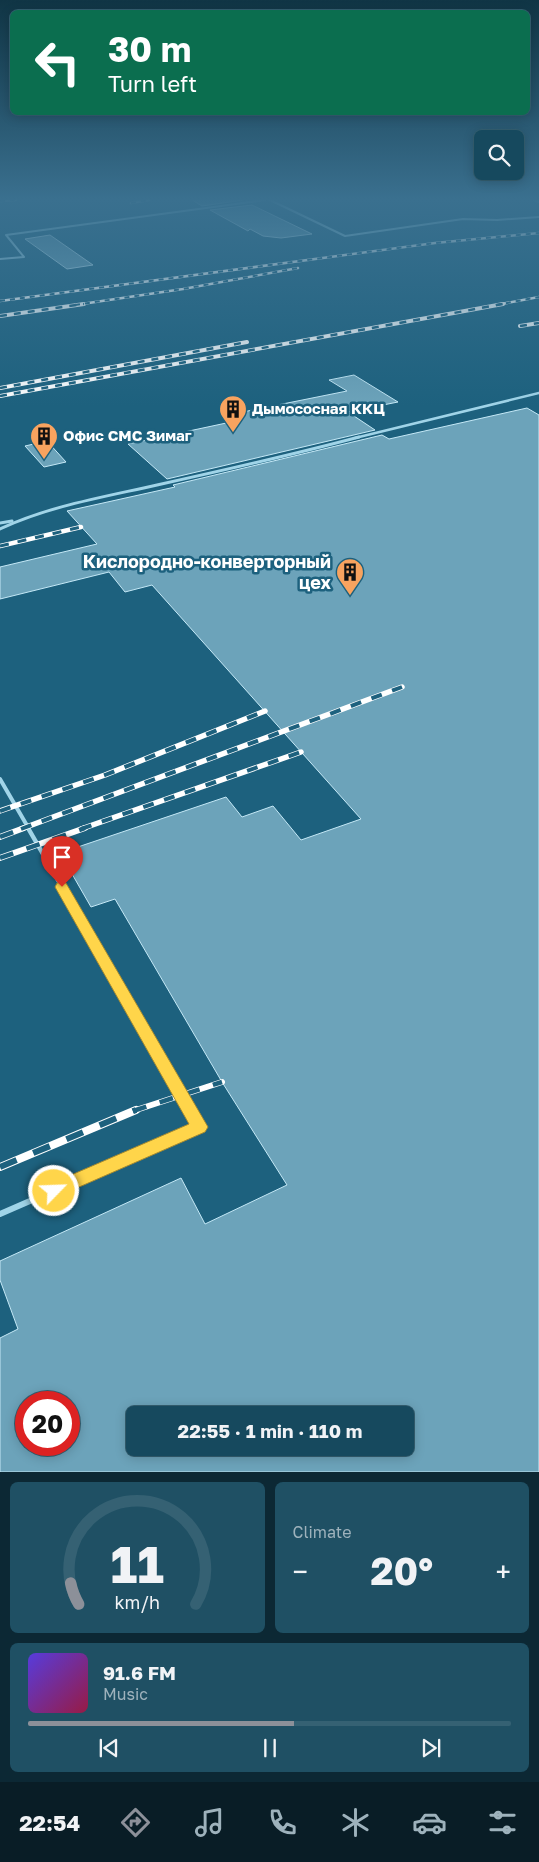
<!DOCTYPE html>
<meta charset="utf-8">
<style>
:root{--surface:#16495e;--page:#1f5064;--text:#f1f3f6;--muted:#9eb2bc;--line:#356173;--accent:#8c9099}
body{margin:0;font-family:"Golos Text",sans-serif;background:var(--page);color:var(--text);height:100vh;display:flex;flex-direction:column;font-size:19px;white-space:nowrap}
*{box-sizing:border-box;margin:0}
p{font-size:16px;color:var(--muted)}
.icon{flex:none;width:28px;height:28px;fill:none;stroke:currentColor;stroke-width:2;stroke-linecap:round;stroke-linejoin:round}
.map{position:relative;height:1472px;overflow:hidden}
.details{display:flex;flex-direction:column;gap:10px;padding:10px;background:#0c2834;flex:1}
.details>*{flex:none}
.guide{position:absolute;left:10px;top:10px;width:520px;height:105px;border-radius:8px;box-shadow:0 2px 12px #0003,0 0 0 1px var(--line);background:#0b6e4f;color:#fff;overflow:hidden}
.fabs{position:absolute;left:474px;top:130px;display:grid;gap:10px}
.fabs a{display:grid;place-items:center;width:50px;height:50px;border-radius:8px;background:var(--surface);box-shadow:0 2px 12px #0003,0 0 0 1px var(--line);font-size:25px}
.speed{position:absolute;left:15px;top:1391px;display:flex;gap:10px;font-size:25px;font-weight:700;text-align:center}
.speed>*{display:grid;place-content:center;width:65px;height:65px;border-radius:50%;background:var(--surface);box-shadow:0 2px 12px #0003,0 0 0 1px var(--line);line-height:1}
.speed .limit{border:8px solid #d22;background:#fff;color:#111}
.pin{position:absolute;display:grid;place-items:center;width:42px;height:42px;color:#fff;margin:-51px -21px;border-radius:50% 50% 50% 0;rotate:-45deg;box-shadow:0 0 5px #0007}
.pin .icon{rotate:45deg}
.me{position:absolute;width:55px;margin:-28px;rotate:66deg;stroke-linejoin:round;filter:drop-shadow(0 0 4px #0008)}
.turn{display:flex;align-items:center;gap:18px;height:105px;padding:0 15px;font-size:22px}
.turn .icon{width:65px;height:65px;stroke-width:2.5}
.turn b{display:block;font-size:35px;line-height:42px}
.big{font-size:38px;font-weight:700;line-height:1.1}
.details .card{flex:1;display:flex;flex-direction:column;justify-content:center;gap:8px;min-width:0;padding:0 18px;border-radius:8px;background:var(--page)}
.details .dial{align-items:center;gap:0}
.dial svg{height:130px;overflow:visible;fill:none;stroke:var(--line);stroke-width:7;stroke-linecap:round;text-anchor:middle}
.dial text{fill:var(--text);stroke:none}
.song{display:flex;align-items:center;gap:15px}
.cover{width:60px;height:60px;border-radius:8px;background:linear-gradient(135deg,hsl(250 70% 55%),hsl(340 70% 35%))}
.played{height:5px;border-radius:2px;background:linear-gradient(90deg,var(--accent) 55%,var(--line) 55%)}
.keys{display:flex;justify-content:space-around;direction:ltr}
.heat{display:flex;justify-content:space-between;align-items:center;font-size:28px;direction:ltr}
.details .tiles{flex:1;display:grid;gap:10px;grid-template-columns:1fr 1fr}
.card:last-child{grid-column:span 2}
.trip{position:absolute;left:126px;top:1406px;width:288px;height:50px;border-radius:8px;background:var(--surface);box-shadow:0 2px 12px #0003,0 0 0 1px var(--line);font-weight:700;line-height:50px;text-align:center}
.dock{display:flex;height:80px;justify-content:space-around;align-items:center;background:#091d26;color:var(--muted)}
.dock .icon{width:35px;height:35px}
.dock .current{color:var(--accent)}
.dock b{font-size:22px;color:var(--text)}
.map>svg:first-child{display:block}
.building{fill:#6ca3ba;stroke:#c4e8f6;fill-rule:evenodd}
.lines{fill:none;stroke-linecap:round;stroke-linejoin:round}
.service-far5{stroke:#a0d4e8;stroke-width:2}
.service-far4{stroke:#a0d4e8;stroke-width:2.5}
.service-far3{stroke:#a0d4e8;stroke-width:3}
.service-far2{stroke:#a0d4e8;stroke-width:4}
.service-far1{stroke:#a0d4e8;stroke-width:4.5}
.service{stroke:#a0d4e8;stroke-width:6}
.rail-far5-casing{stroke:#fff;stroke-width:2.5}
.rail-far4-casing{stroke:#fff;stroke-width:4}
.rail-far3-casing{stroke:#fff;stroke-width:4.5}
.rail-far2-casing{stroke:#fff;stroke-width:5.5}
.rail-far1-casing{stroke:#fff;stroke-width:6}
.rail-casing{stroke:#fff;stroke-width:8}
.rail-far5{stroke:#1d617e;stroke-width:2;stroke-dasharray:5;stroke-linecap:butt}
.rail-far4{stroke:#1d617e;stroke-width:2.5;stroke-dasharray:7;stroke-linecap:butt}
.rail-far3{stroke:#1d617e;stroke-width:3;stroke-dasharray:9;stroke-linecap:butt}
.rail-far2{stroke:#1d617e;stroke-width:4;stroke-dasharray:11;stroke-linecap:butt}
.rail-far1{stroke:#1d617e;stroke-width:4.5;stroke-dasharray:14;stroke-linecap:butt}
.rail{stroke:#1d617e;stroke-width:6;stroke-dasharray:18;stroke-linecap:butt}
.route{fill:#ffd54a;stroke:#a68a30}
.labels{text-anchor:middle;stroke-width:5;stroke-linejoin:round;paint-order:stroke}
.far-poi-label{font-size:15px;font-weight:bold;fill:#fff;stroke:#1d617e;text-anchor:start}
.poi-label{font-size:18px;font-weight:bold;fill:#fff;stroke:#1d617e;text-anchor:end}
</style>
<div class="map">
<svg width="539" height="1472" viewBox="0 0 539 1472">
<rect width="100%" height="100%" fill="#1d617e"/>
<g class="building">
<path d="M192 200H243L202 206Z"/>
<path d="M252 205 312 234 281 238 263 236 250 229 248 231 210 210Z"/>
<path d="M50 235 93 265 67 269 25 239Z"/>
<path d="M354 375 398 402 348 412 375 430 167 479 128 444 231 422 223 416 347 391 329 380Z"/>
<path d="M527 408 539 415V1472H0V1338L18 1329 0 1280V1261L181 1178 205 1224 287 1185 222 1082 115 899 91 907 60 853 226 797 242 817 273 806 301 840 361 819 152 585 125 592 109 572 0 599V567L97 544 67 511 175 487 173 485 382 435 389 439ZM26 1402H69V1445H26ZM135 1415H405V1448H135Z"/>
<path d="M47 441 66 462 44 467 25 446Z"/>
</g>
<g class="lines">
<g class="service-far5">
<path d="M270 200 345 236 463 219 497 220 539 217"/>
<path d="M534 200 539 202"/>
<path d="M0 259 24 257 6 235 265 200"/>
</g>
<path class="service-far4" d="M355 438 539 393"/>
<g class="service-far3">
<path d="M0 523 12 521"/>
<path d="M0 529C49 506 104 497 157 485 225 470 292 455 359 437"/>
</g>
<path class="service-far2" d="M0 779 29 829"/>
<path class="service-far1" d="M28 828 191 1111"/>
<path class="service" d="M0 1214 200 1127 190 1110"/>
<g class="rail-far5-casing">
<g id="rail-far5">
<path d="M0 201 16 200"/>
<path d="M131 203 149 200"/>
<path d="M0 301 435 243 539 233"/>
<path d="M75 305 183 289 298 268"/>
<path d="M496 305 539 297"/>
</g>
</g>
<g class="rail-far4-casing">
<g id="rail-far4">
<path d="M0 316 84 304"/>
<path d="M520 326 539 323"/>
<path d="M0 388 247 342"/>
<path d="M0 396 503 304"/>
</g>
</g>
<g class="rail-far3-casing">
<path id="rail-far3" d="M0 546 81 527"/>
</g>
<g class="rail-far2-casing">
<g id="rail-far2">
<path d="M0 811 105 775 265 711"/>
<path d="M21 829 402 687"/>
<path d="M81 829 301 752"/>
</g>
</g>
<g class="rail-far1-casing">
<g id="rail-far1">
<path d="M0 837 24 828"/>
<path d="M0 858 85 828"/>
<path d="M133 1111 222 1082"/>
</g>
</g>
<g class="rail-casing">
<path id="rail" d="M0 1167 136 1110"/>
</g>
<use href="#rail-far5" class="rail-far5"/>
<use href="#rail-far4" class="rail-far4"/>
<use href="#rail-far3" class="rail-far3"/>
<use href="#rail-far2" class="rail-far2"/>
<use href="#rail-far1" class="rail-far1"/>
<use href="#rail" class="rail"/>
</g>
<linearGradient id="sky" x2="0" y2="1"><stop stop-color="#103545"/><stop offset="0.49" stop-color="#3a708f"/><stop offset="1" stop-color="#3a708f" stop-opacity="0"/></linearGradient>
<rect width="539" height="406" fill="url(#sky)"/>
<path class="route" d="M62 882 66 883 208 1127 205 1132 54 1198 48 1196 46 1191 48 1185 189 1124 55 887 57 883Z"/>
<defs>
<g id="building-pin" transform="scale(1.4375)"><path d="M0 17L-7.5 6A9.5 9.5 0 1 1 7.5 6Z" fill="#f8a35f" stroke="#1d617e"/><path d="M-4-6H4V6H1V3H-1V6H-4ZM-2.5-4.3h1.7v1.8h-1.7ZM.8-4.3h1.7v1.8H.8ZM-2.5-1h1.7V.8h-1.7ZM.8-1h1.7V.8H.8Z" fill="#111"/></g>
</defs>
<g fill-rule="evenodd">
<use href="#building-pin" x="233" y="409"/>
<use href="#building-pin" x="44" y="436"/>
<use href="#building-pin" x="350" y="572"/>
</g>
<g class="labels">
<g class="far-poi-label">
<text x="252" y="414">Дымососная ККЦ</text>
<text x="63" y="441">Офис СМС Зимаг</text>
</g>
<g class="poi-label">
<text x="331" y="568">Кислородно-конверторный<tspan x="331" dy="21">цех</tspan></text>
</g>
</g>
</svg>
<div class="fabs">
<a><svg class="icon" aria-label="search" viewBox="0 0 24 24"><circle cx="10" cy="10" r="6"/><path d="M15 15l6 6"/></svg></a>
</div>
<div class="speed"><div class="limit">20</div></div>
<div class="pin" style="left:62px;top:887px;background:#d93025"><svg class="icon" aria-label="arrive" viewBox="0 0 24 24"><path d="M6 21V4h12l-3 4 3 4H6"/></svg></div>
<svg class="me" style="left:54px;top:1191px" viewBox="-20 -20 40 40"><circle r="17" fill="#ffd54a" stroke="#fff" stroke-width="3"/><path d="M0-11L8 9 0 5-8 9z" fill="#fff"/></svg>
<div class="trip">22:55 · 1 min · 110 m</div>
<div class="guide">
<div class="turn"><svg class="icon" aria-label="left" viewBox="0 0 24 24"><path d="M17 20v-9H6M10 6l-5 5 5 5"/></svg><div><b>30 m</b>Turn left</div></div>
</div>
</div>
<section class="details">
<div class="tiles">
<div class="card dial"><svg viewBox="0 0 100 80">
<path d="M14 69A42 42 0 1 1 86 69"/>
<path d="M14 69A42 42 0 0 1 9 56" stroke="#8c9099"/>
<text x="50" y="56" font-size="32" font-weight="700">11</text>
<text x="50" y="72" font-size="11">km/h</text>
</svg></div>
<div class="card"><p>Climate</p>
<div class="heat"><a>−</a><b class="big">20°</b><a>+</a></div>
</div>
<div class="card">
<div class="song"><i class="cover"></i><div><b>91.6 FM</b><p>Music</p></div></div>
<div class="played"></div>
<div class="keys"><svg class="icon" aria-label="previous" viewBox="0 0 24 24"><path d="M18 5L8 12l10 7zM5 5v14"/></svg><svg class="icon" aria-label="pause" viewBox="0 0 24 24"><path d="M8 5v14M16 5v14"/></svg><svg class="icon" aria-label="next" viewBox="0 0 24 24"><path d="M6 5l10 7-10 7zM19 5v14"/></svg></div>
</div>
</div>
</section>
<nav class="dock">
<b>22:54</b>
<svg class="icon current" aria-label="directions" viewBox="0 0 24 24"><path d="M12 3l9 9-9 9-9-9zM9 14v-3h6M13 9l2 2-2 2"/></svg>
<svg class="icon" aria-label="music" viewBox="0 0 24 24"><path d="M9 18V5l10-2v13"/><circle cx="6" cy="18" r="3"/><circle cx="16" cy="16" r="3"/></svg>
<svg class="icon" aria-label="phone" viewBox="0 0 24 24"><path d="M5 4h4l2 5-3 2q2 4 5 5l2-3 5 2v4C11 20 4 13 5 4z"/></svg>
<svg class="icon" aria-label="climate" viewBox="0 0 24 24"><path d="M12 3v18M4 7l16 10M4 17L20 7"/></svg>
<svg class="icon" aria-label="car" viewBox="0 0 24 24"><path d="M5 17H2v-5l4-1 3-4h7l3 4 3 1v5h-3M9 17h6M6 11h13"/><circle cx="7" cy="17" r="2"/><circle cx="17" cy="17" r="2"/></svg>
<svg class="icon" aria-label="filters" viewBox="0 0 24 24"><path d="M4 7h16M4 17h16"/><circle cx="9" cy="7" r="2"/><circle cx="15" cy="17" r="2"/></svg>
</nav>
